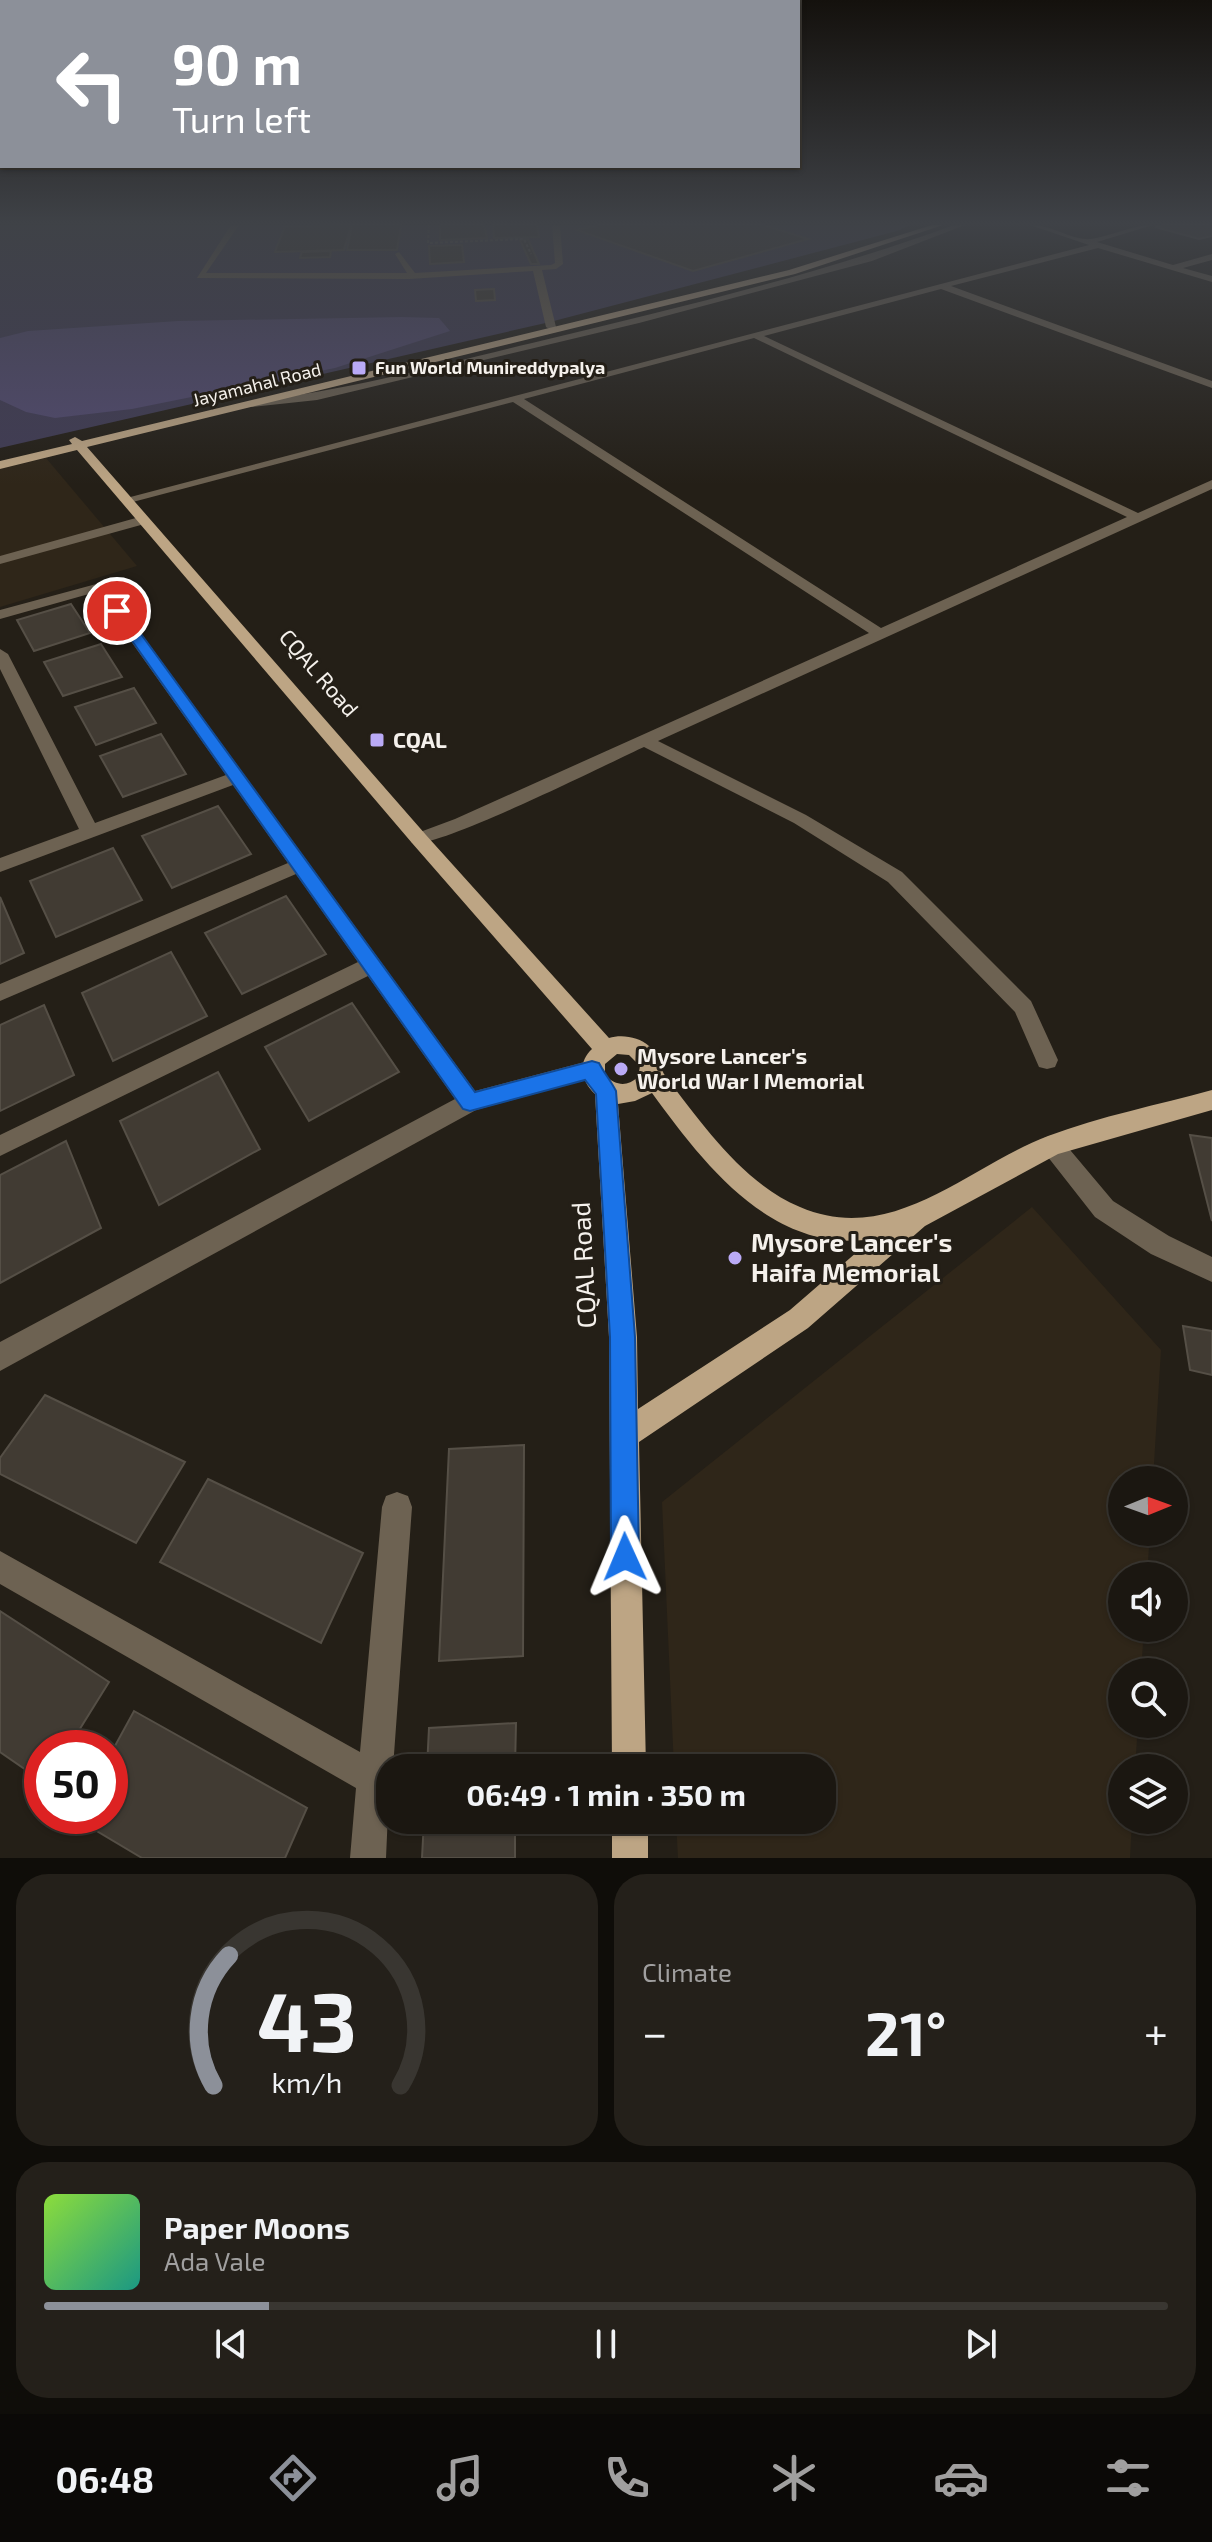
<!DOCTYPE html>
<meta charset="utf-8">
<style>
:root{--surface:#1b1711;--page:#24201a;--text:#f1f3f6;--muted:#a09f9f;--line:#393631;--accent:#8c9099}
body{margin:0;font-family:"Exo 2",sans-serif;background:var(--page);color:var(--text);height:100vh;display:flex;flex-direction:column;font-size:30px;white-space:nowrap}
*{box-sizing:border-box;margin:0}
p{font-size:26px;color:var(--muted)}
.icon{flex:none;width:44px;height:44px;fill:none;stroke:currentColor;stroke-width:2;stroke-linecap:round;stroke-linejoin:round}
.map{position:relative;height:1858px;overflow:hidden}
.sheet{display:flex;flex-direction:column;gap:16px;padding:16px;background:#0f0d09;flex:1}
.sheet>*{flex:none}
.guide{position:absolute;left:0px;top:0px;width:800px;height:168px;box-shadow:0 2px 6px #0004,0 0 0 2px var(--line);background:#8c9099;color:#fff;overflow:hidden}
.needle{width:52px;rotate:89deg}
.fabs{position:absolute;left:1108px;top:1466px;display:grid;gap:16px}
.fabs a{display:grid;place-items:center;width:80px;height:80px;border-radius:50%;background:var(--surface);box-shadow:0 2px 6px #0004,0 0 0 2px var(--line);font-size:40px}
.speed{position:absolute;left:24px;top:1730px;display:flex;gap:16px;font-size:40px;font-weight:700;text-align:center}
.speed>*{display:grid;place-content:center;width:104px;height:104px;border-radius:50%;background:var(--surface);box-shadow:0 2px 6px #0004,0 0 0 2px var(--line);line-height:1}
.speed .limit{border:12px solid #d22;background:#fff;color:#111}
.pin{position:absolute;display:grid;place-items:center;width:68px;height:68px;color:#fff;margin:-34px;border:4px solid #fff;border-radius:50%;box-shadow:0 2px 8px #0007}
.me{position:absolute;width:88px;margin:-44px;rotate:359deg;stroke-linejoin:round;filter:drop-shadow(0 0 6px #0008)}
.turn{display:flex;align-items:center;gap:28px;height:168px;padding:0 40px;font-size:36px}
.turn .icon{width:104px;height:104px;stroke-width:2.5}
.turn b{display:block;font-size:56px;line-height:68px}
.big{font-size:60px;font-weight:700;line-height:1.1}
.sheet .widget{flex:1;display:flex;flex-direction:column;justify-content:center;gap:12px;min-width:0;padding:0 28px;border-radius:32px;background:var(--page)}
.sheet .dial{align-items:center;gap:0}
.dial svg{height:208px;overflow:visible;fill:none;stroke:var(--line);stroke-width:7;stroke-linecap:round;text-anchor:middle}
.dial text{fill:var(--text);stroke:none}
.song{display:flex;align-items:center;gap:24px}
.cover{width:96px;height:96px;border-radius:12px;background:linear-gradient(135deg,hsl(90 70% 55%),hsl(170 70% 35%))}
.played{height:8px;border-radius:4px;background:linear-gradient(90deg,var(--accent) 20%,var(--line) 20%)}
.keys{display:flex;justify-content:space-around;direction:ltr}
.heat{display:flex;justify-content:space-between;align-items:center;font-size:44px;direction:ltr}
.sheet .tiles{flex:1;display:grid;gap:16px;grid-template-columns:1fr 1fr}
.widget:last-child{grid-column:span 2}
.trip{position:absolute;left:376px;top:1754px;width:460px;height:80px;border-radius:32px;background:var(--surface);box-shadow:0 2px 6px #0004,0 0 0 2px var(--line);font-weight:700;line-height:80px;text-align:center}
.tabs{display:flex;height:128px;justify-content:space-around;align-items:center;background:#0b0907;color:var(--muted)}
.tabs .icon{width:56px;height:56px}
.tabs .selected{color:var(--accent)}
.tabs b{font-size:36px;color:var(--text)}
.map>svg:first-child{display:block}
.built{fill:#2f2619}
.green{fill:#413c55}
.forest{fill:#534b71}
.building{fill:#413b33;stroke:#554f46;stroke-width:2}
.lines{fill:none;stroke-linecap:round;stroke-linejoin:round}
.path{stroke:#68645d;stroke-width:2;stroke-dasharray:3 2;stroke-linecap:butt}
.minor{fill:#6d6252;fill-rule:evenodd}
.major{fill:#bda584;fill-rule:evenodd}
.route{fill:#1a73e8;stroke:#114b97;stroke-width:2}
.poi-dot{fill:#baaaf6;stroke:#241f17;stroke-width:3}
.labels{text-anchor:middle;stroke-width:6;stroke-linejoin:round;paint-order:stroke}
.far-poi-label{font-size:18px;font-weight:bold;fill:#f5f1ec;stroke:#241f17;text-anchor:start}
.far-street-label{font-size:18px;fill:#f5f1ec;stroke:#241f17}
.street-label{font-size:22px;fill:#f5f1ec;stroke:#241f17}
.poi-label{font-size:22px;font-weight:bold;fill:#f5f1ec;stroke:#241f17;text-anchor:start}
.near-poi-label{font-size:26px;font-weight:bold;fill:#f5f1ec;stroke:#241f17;text-anchor:start}
.near-street-label{font-size:26px;fill:#f5f1ec;stroke:#241f17}
</style>
<div class="map">
<svg width="1212" height="1858" viewBox="0 0 1212 1858">
<rect width="100%" height="100%" fill="#241f17"/>
<g class="built">
<path d="M46 458 137 566 0 607V469Z"/>
<path d="M1032 1207 1161 1350 1153 1480H1122V1532H1150L1147 1576H1122V1628H1144L1141 1672H1122V1724H1138L1135 1768H1122V1820H1132L1130 1858H678L676 1820H822V1768H674L662 1502Z"/>
</g>
<path class="green" d="M0 225H910L897 231 550 322 0 448Z"/>
<path class="forest" d="M402 317 439 318 450 331 335 368 132 409 55 418 26 412 0 400V338L28 331 178 321Z"/>
<g class="building">
<path d="M351 225 344 250 275 252 285 226Z"/>
<path d="M352 225H401L397 250H347Z"/>
<path d="M440 225H484L487 238 440 240Z"/>
<path d="M493 225H537L539 237 494 238Z"/>
<path d="M598 225H763L808 239 693 271 577 230Z"/>
<path d="M1164 225H1212V236L1199 239 1155 227Z"/>
<path d="M528 239 539 264H531L520 240Z"/>
<path d="M462 245 464 262 430 264 429 246Z"/>
<path d="M331 251 330 257 300 258 302 252Z"/>
<path d="M494 289 495 300 476 301 475 290Z"/>
<path d="M71 604 90 633 34 651 17 620Z"/>
<path d="M101 644 122 677 63 696 44 662Z"/>
<path d="M134 688 156 723 96 745 75 707Z"/>
<path d="M161 734 186 774 123 797 100 756Z"/>
<path d="M218 806 251 854 172 888 142 836Z"/>
<path d="M113 848 142 900 56 937 30 881Z"/>
<path d="M286 896 326 954 242 994 205 933Z"/>
<path d="M0 897 24 953 0 964Z"/>
<path d="M171 952 207 1016 113 1061 82 993Z"/>
<path d="M352 1003 399 1072 309 1121 265 1047Z"/>
<path d="M44 1005 74 1075 0 1111V1025Z"/>
<path d="M218 1072 260 1149 159 1205 120 1121Z"/>
<path d="M1190 1135 1212 1138V1221Z"/>
<path d="M66 1141 101 1228 0 1283V1175Z"/>
<path d="M1183 1326 1212 1331V1375L1190 1370Z"/>
<path d="M45 1395 185 1462 136 1543 0 1474V1458Z"/>
<path d="M524 1445 523 1656 439 1661 449 1449Z"/>
<path d="M208 1479 363 1553 321 1643 160 1562Z"/>
<path d="M0 1611 109 1682 68 1748H42V1781L0 1752Z"/>
<path d="M134 1711 307 1808 285 1858H142L75 1818 110 1816V1755Z"/>
<path d="M516 1723 515 1768H427L429 1728Z"/>
<path d="M424 1820H515V1858H422Z"/>
</g>
<g class="lines">
<path class="path" d="M429 225 428 243 524 239 531 254"/>
<g class="minor">
<path d="M231 225H239L206 273H407L395 254 399 252 415 273 551 265 555 263 552 225H560L563 264 556 269 542 270 556 327 551 330 546 327 533 271 409 279 197 278Z"/>
<path d="M954 225H965L872 261 639 323 317 400 252 407 247 404 252 401C347 391 439 365 532 343 674 309 817 275 954 225Z"/>
<path d="M1030 225C1051 224 1072 241 1091 239 1112 236 1131 225 1153 225L1097 242 1173 265 1212 254V260L1183 268 1212 276V282L1098 248 951 286 1212 381V388L941 289 764 336 1138 513 1212 480V489L658 741 806 815 902 872 1031 1001 1058 1060 1055 1067 1047 1069 1039 1067 1015 1012 888 882 794 823 644 747C611 762 436 850 412 843L410 839 412 835 455 819 869 633 513 402 129 503 119 500 1089 245ZM754 338 1127 517 881 628 524 399Z"/>
<path d="M143 516 148 517V523L0 564V556Z"/>
<path d="M100 583 105 584 475 1091 592 1060 600 1062 603 1069 600 1076 592 1078 476 1110 0 1371V1342L455 1099 368 976 0 1156V1135L358 962 296 874 0 1001V984L288 863 233 785 0 872V858L79 829 0 669V649L8 654 95 823 226 775 96 592 0 619V610Z"/>
<path d="M1052 1135 1060 1138 1113 1201 1169 1236 1212 1257V1282L1151 1254 1095 1217 1044 1152 1040 1145 1044 1138Z"/>
<path d="M397 1492 408 1496 412 1507 393 1768H390L386 1858H350L356 1788 0 1584V1551L360 1752 382 1507 386 1496Z"/>
</g>
<g class="major">
<path d="M932 225H943L795 274 87 447 426 835 609 1038C622 1034 639 1037 649 1046 660 1055 659 1068 666 1077 703 1125 743 1183 800 1207 893 1247 968 1166 1048 1136 1101 1116 1158 1105 1212 1090V1110L1058 1154 925 1226 808 1328 639 1442 646 1768H612L609 1337 595 1094C581 1081 577 1063 592 1049L412 843 77 450 0 469V461L72 444 69 440 75 437 82 441 789 270ZM617 1054 629 1055 640 1066 638 1077C627 1087 616 1086 605 1075V1064ZM652 1093C704 1164 772 1254 872 1239L790 1310 638 1409 637 1337 618 1104 635 1101Z"/>
<rect x="612" y="1820" width="36" height="38"/>
</g>
</g>
<linearGradient id="sky" x2="0" y2="1"><stop stop-color="#14110d"/><stop offset="0.46" stop-color="#3f4247"/><stop offset="1" stop-color="#3f4247" stop-opacity="0"/></linearGradient>
<rect width="1212" height="485" fill="url(#sky)"/>
<path class="route" d="M113 608H122L475 1092 592 1061 599 1063C604 1073 611 1081 616 1091L635 1337 639 1557 635 1567 625 1571 615 1567 611 1557 610 1337 596 1094 585 1080 470 1111 463 1109 113 614Z"/>
<g class="poi-dot">
<rect x="351" y="360" width="16" height="16" rx="4"/>
<rect x="369" y="732" width="16" height="16" rx="4"/>
<circle cx="621" cy="1069" r="8"/>
<circle cx="735" cy="1258" r="8"/>
</g>
<g class="labels">
<g class="far-poi-label">
<text x="375" y="374">Fun World Munireddypalya</text>
</g>
<g class="far-street-label">
<text transform="translate(257 385) rotate(-14)" y="6">Jayamahal Road</text>
</g>
<g class="street-label">
<text transform="translate(319 673) rotate(49)" y="8">CQAL Road</text>
</g>
<g class="poi-label">
<text x="393" y="748">CQAL</text>
<text x="637" y="1064">Mysore Lancer's<tspan x="637" dy="25">World War I Memorial</tspan></text>
</g>
<g class="near-poi-label">
<text x="751" y="1252">Mysore Lancer's<tspan x="751" dy="30">Haifa Memorial</tspan></text>
</g>
<g class="near-street-label">
<text transform="translate(584 1265) rotate(-93)" y="9">CQAL Road</text>
</g>
</g>
</svg>
<div class="fabs">
<a><svg class="needle" viewBox="-14 -14 28 28"><path d="M0-13l5 13h-10z" fill="#e53935"/><path d="M0 13l5-13h-10z" fill="#a09f9f"/></svg></a>
<a><svg class="icon" aria-label="sound" viewBox="0 0 24 24"><path d="M4 9h4l5-4v14l-5-4H4zM17 9q2 3 0 6"/></svg></a>
<a><svg class="icon" aria-label="search" viewBox="0 0 24 24"><circle cx="10" cy="10" r="6"/><path d="M15 15l6 6"/></svg></a>
<a><svg class="icon" aria-label="layers" viewBox="0 0 24 24"><path d="M12 4l9 5-9 5-9-5zM3 14l9 5 9-5"/></svg></a>
</div>
<div class="speed"><div class="limit">50</div></div>
<div class="pin" style="left:117px;top:611px;background:#d93025"><svg class="icon" aria-label="arrive" viewBox="0 0 24 24"><path d="M6 21V4h12l-3 4 3 4H6"/></svg></div>
<svg class="me" style="left:625px;top:1557px" viewBox="-20 -20 40 40"><path d="M0-17L14 15 0 8-14 15z" fill="#1a73e8" stroke="#fff" stroke-width="4"/></svg>
<div class="trip">06:49 · 1 min · 350 m</div>
<div class="guide">
<div class="turn"><svg class="icon" aria-label="left" viewBox="0 0 24 24"><path d="M17 20v-9H6M10 6l-5 5 5 5"/></svg><div><b>90 m</b>Turn left</div></div>
</div>
</div>
<section class="sheet">
<div class="tiles">
<div class="widget dial"><svg viewBox="0 0 100 80">
<path d="M14 69A42 42 0 1 1 86 69"/>
<path d="M14 69A42 42 0 0 1 20 19" stroke="#8c9099"/>
<text x="50" y="56" font-size="32" font-weight="700">43</text>
<text x="50" y="72" font-size="11">km/h</text>
</svg></div>
<div class="widget"><p>Climate</p>
<div class="heat"><a>−</a><b class="big">21°</b><a>+</a></div>
</div>
<div class="widget">
<div class="song"><i class="cover"></i><div><b>Paper Moons</b><p>Ada Vale</p></div></div>
<div class="played"></div>
<div class="keys"><svg class="icon" aria-label="previous" viewBox="0 0 24 24"><path d="M18 5L8 12l10 7zM5 5v14"/></svg><svg class="icon" aria-label="pause" viewBox="0 0 24 24"><path d="M8 5v14M16 5v14"/></svg><svg class="icon" aria-label="next" viewBox="0 0 24 24"><path d="M6 5l10 7-10 7zM19 5v14"/></svg></div>
</div>
</div>
</section>
<nav class="tabs">
<b>06:48</b>
<svg class="icon selected" aria-label="directions" viewBox="0 0 24 24"><path d="M12 3l9 9-9 9-9-9zM9 14v-3h6M13 9l2 2-2 2"/></svg>
<svg class="icon" aria-label="music" viewBox="0 0 24 24"><path d="M9 18V5l10-2v13"/><circle cx="6" cy="18" r="3"/><circle cx="16" cy="16" r="3"/></svg>
<svg class="icon" aria-label="phone" viewBox="0 0 24 24"><path d="M5 4h4l2 5-3 2q2 4 5 5l2-3 5 2v4C11 20 4 13 5 4z"/></svg>
<svg class="icon" aria-label="climate" viewBox="0 0 24 24"><path d="M12 3v18M4 7l16 10M4 17L20 7"/></svg>
<svg class="icon" aria-label="car" viewBox="0 0 24 24"><path d="M5 17H2v-5l4-1 3-4h7l3 4 3 1v5h-3M9 17h6M6 11h13"/><circle cx="7" cy="17" r="2"/><circle cx="17" cy="17" r="2"/></svg>
<svg class="icon" aria-label="filters" viewBox="0 0 24 24"><path d="M4 7h16M4 17h16"/><circle cx="9" cy="7" r="2"/><circle cx="15" cy="17" r="2"/></svg>
</nav>
